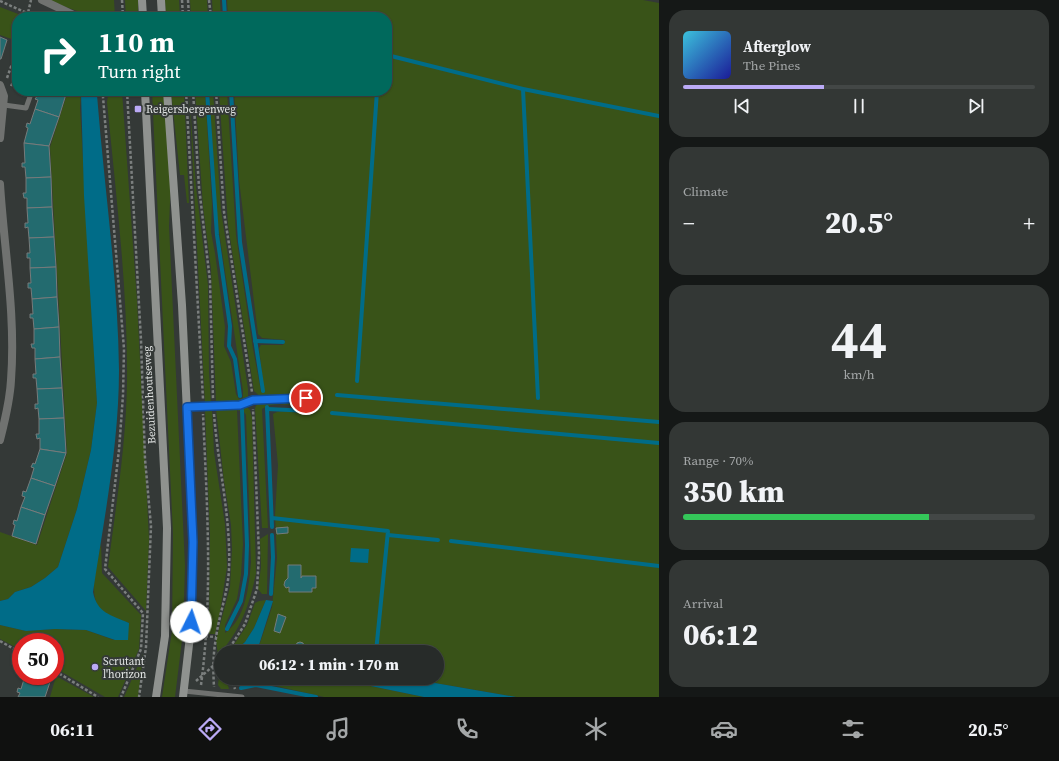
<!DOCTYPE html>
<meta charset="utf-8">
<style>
:root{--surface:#272b29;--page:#333735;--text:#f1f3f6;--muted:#a4a7a8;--line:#434746;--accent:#bbaaf6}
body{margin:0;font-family:"Source Serif 4",serif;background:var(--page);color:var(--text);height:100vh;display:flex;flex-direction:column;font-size:15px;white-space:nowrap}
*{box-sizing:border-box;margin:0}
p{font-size:13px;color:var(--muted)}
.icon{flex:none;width:22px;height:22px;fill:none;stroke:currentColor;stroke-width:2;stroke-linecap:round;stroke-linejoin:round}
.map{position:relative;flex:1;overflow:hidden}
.details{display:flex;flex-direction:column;gap:10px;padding:10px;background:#151817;width:400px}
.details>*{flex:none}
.guide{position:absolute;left:12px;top:12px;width:380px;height:84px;border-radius:16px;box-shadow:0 1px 3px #0004,0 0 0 1px var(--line);background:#00695c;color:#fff;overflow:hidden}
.speed{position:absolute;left:12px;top:633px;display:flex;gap:8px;font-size:20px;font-weight:700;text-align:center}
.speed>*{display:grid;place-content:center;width:52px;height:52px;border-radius:50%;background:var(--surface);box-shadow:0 1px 3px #0004,0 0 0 1px var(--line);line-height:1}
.speed .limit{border:6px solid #d22;background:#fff;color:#111}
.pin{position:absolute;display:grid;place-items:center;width:34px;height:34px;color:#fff;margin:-17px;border:2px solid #fff;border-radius:50%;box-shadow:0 1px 4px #0007}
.me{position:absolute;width:44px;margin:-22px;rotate:4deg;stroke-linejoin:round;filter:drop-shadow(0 0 3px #0008)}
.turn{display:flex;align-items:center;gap:14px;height:84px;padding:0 20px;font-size:18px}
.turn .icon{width:52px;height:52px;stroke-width:2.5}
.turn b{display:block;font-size:28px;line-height:34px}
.big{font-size:30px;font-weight:800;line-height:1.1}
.details .card{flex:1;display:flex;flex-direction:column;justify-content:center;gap:6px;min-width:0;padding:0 14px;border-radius:16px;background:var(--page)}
.details .dial{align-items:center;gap:0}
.dial b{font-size:52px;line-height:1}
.song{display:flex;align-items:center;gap:12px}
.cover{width:48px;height:48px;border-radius:6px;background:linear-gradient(135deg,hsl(190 70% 55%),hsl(240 70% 35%))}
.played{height:4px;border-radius:2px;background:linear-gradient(90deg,var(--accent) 40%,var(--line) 40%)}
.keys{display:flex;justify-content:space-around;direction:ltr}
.heat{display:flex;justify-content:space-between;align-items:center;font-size:22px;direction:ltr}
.charge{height:6px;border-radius:3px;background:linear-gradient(90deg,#34c759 70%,var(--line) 0)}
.trip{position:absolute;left:214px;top:645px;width:230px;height:40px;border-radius:20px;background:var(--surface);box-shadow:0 1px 3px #0004,0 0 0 1px var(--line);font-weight:800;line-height:40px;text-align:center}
.tab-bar{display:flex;height:64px;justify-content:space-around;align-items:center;background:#101110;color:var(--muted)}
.tab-bar .icon{width:28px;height:28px}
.tab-bar .on{color:var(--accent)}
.tab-bar b{font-size:18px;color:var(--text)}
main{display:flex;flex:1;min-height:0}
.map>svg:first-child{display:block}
.green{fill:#395318;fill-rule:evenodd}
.water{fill:#006c88}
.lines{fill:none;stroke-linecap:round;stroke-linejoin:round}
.stream{stroke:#006c88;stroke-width:4}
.building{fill:#236b6f;stroke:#757b7b}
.path{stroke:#7b7f7e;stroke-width:2.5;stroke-dasharray:3 2;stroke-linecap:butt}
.service{stroke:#707270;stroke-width:5}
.minor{stroke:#707270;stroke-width:8}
.tertiary{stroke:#707270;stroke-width:8}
.secondary{stroke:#8f928f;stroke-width:8}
.route-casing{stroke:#114b97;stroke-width:10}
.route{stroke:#1a73e8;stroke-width:7}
.poi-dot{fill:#bbaaf6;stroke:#343937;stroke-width:1.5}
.labels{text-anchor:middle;stroke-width:4;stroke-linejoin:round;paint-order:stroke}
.poi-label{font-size:11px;fill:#e2e5e4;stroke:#343937;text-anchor:start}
.street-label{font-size:11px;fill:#e2e5e4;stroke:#343937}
</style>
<main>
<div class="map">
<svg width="659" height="697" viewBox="0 0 659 697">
<rect width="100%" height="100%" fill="#343937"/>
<g class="green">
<path d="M49 0H114L115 17C89 17 73 10 49 0Z"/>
<path d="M125 0H138V17H126Z"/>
<path d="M165 0H179L180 17H166Z"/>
<path d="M190 0H207L208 17H191Z"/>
<path d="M212 0H220L221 17H213Z"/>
<path d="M227 0H643L659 3V697H516L406 678H437V652H265L258 649 272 607 277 558 275 515 278 465 273 414C284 406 303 418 313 411 299 406 275 400 262 409L268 528H262L255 408 257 404 266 402 254 391 228 225 219 91H227L236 235 253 349 261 391H264L259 348 261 345H283L285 340 262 338 258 334 239 180 234 91H387V17H228ZM288 565H301V578L302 576H316L312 592H289V587H287L284 584 288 578ZM278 615 286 617 280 633 274 631Z"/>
<path d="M0 7 26 17H17V41L0 35Z"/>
<path d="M68 91H100L97 95 81 93 80 108 97 403 91 450 77 509 58 567 45 578 31 587 15 592 8 599 0 601V532L37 545 67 453 50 147Z"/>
<path d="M109 91H122L137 301 149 539 146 611 108 567C116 506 126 445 127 383 128 290 116 195 107 102Z"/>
<path d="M152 91H164L171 179 169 226 185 566 183 632 175 697H162L172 631 173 534Z"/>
<path d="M171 91H184L189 203H187L184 175H180Z"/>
<path d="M189 91 196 187 208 285 209 372 211 403H205Z"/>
<path d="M195 91H205L212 204 211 232 215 253 225 327 224 346 231 362 236 394 239 399 243 398V391L217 218 209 91H213L221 210 248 389V397L244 402 216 403 211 269 203 206Z"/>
<path d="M247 407 250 410 252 418 256 573C250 604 240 632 218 655L216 640 230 587 232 549 231 525 224 481 216 409ZM242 409 246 415 251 562C249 585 246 619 225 633V625L237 599 241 575 243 544 237 410 239 411Z"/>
<path d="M212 409 214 452 225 524 227 567 220 612 215 634H209L210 535 205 410Z"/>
<path d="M268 534 267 594H262L258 589 261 567 260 539Z"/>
<path d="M101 543 102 573 141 615 139 649 118 697H105L55 668V642H21V650L0 639V625L26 631 55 629 86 630 114 640 129 623C121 620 110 617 103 612 86 599 98 561 101 543Z"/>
<path d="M266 600 254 628 245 642 234 652H229L247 625 255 603 259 601Z"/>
<path d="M143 654 138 697H124Z"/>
<path d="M220 669 221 678H226L229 689H221L218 685Z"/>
<path d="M56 676 94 697H50Z"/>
<path d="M237 678H332L424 697H324L254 681 241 683Z"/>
</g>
<g class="water">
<path d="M81 93 97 95C104 186 118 278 119 370 119 444 104 519 93 592 97 613 111 615 129 623L128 640H115L86 630 55 629 26 631 0 625V601L8 599 15 592 31 587 45 578 58 567 77 509 91 450 97 403 84 196Z"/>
<path d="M351 548 369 549 368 563 350 562Z"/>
<path d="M266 600 273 601 258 648 265 652H234L245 642 254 628Z"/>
<path d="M332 678H406L516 697H424Z"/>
</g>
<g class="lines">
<g class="stream">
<path d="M224 0 225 17"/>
<path d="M387 55 523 89 659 116"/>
<path d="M523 89 538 398"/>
<path d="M207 91 217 235 230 326 229 346 235 359 240 396"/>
<path d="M231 91 240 242 263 391"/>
<path d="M255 341 283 342"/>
<path d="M357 381 377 91"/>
<path d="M337 395 659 422"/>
<path d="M267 407 272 527"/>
<path d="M267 409 311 411"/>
<path d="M332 413 659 443"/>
<path d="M272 518 388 531 376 652"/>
<path d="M388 535 438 540"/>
<path d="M451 541 659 566"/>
<path d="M271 594 273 557 272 535"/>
<path d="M227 629 241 601 246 574 247 545 242 410"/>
<path d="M241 688 256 685 316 697"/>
</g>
</g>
<g class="building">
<path d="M0 37 7 40 1 59H0Z"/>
<path d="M41 91H67L59 117 35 109 38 100 35 99Z"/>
<path d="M35 109 59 117 49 146 24 143 28 128 26 127 27 123 30 124Z"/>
<path d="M24 143 49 146 51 177 26 178 25 167H22V163H25Z"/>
<path d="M51 177 52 207 27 208V198H24L23 193H26V178Z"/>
<path d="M52 207 54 237 29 238 28 227 25 228V223H28L27 208Z"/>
<path d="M54 237 56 267 30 268V258H27V253H30L29 238Z"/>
<path d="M56 267 57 297 32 299 31 288H28V283H31L30 268Z"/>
<path d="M57 297 59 327 34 329 33 318H30V314H33L32 299Z"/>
<path d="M59 327 60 357 35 359V348H32L31 344H34V329Z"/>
<path d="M60 357 62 388 37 389 36 378H33V374H36L35 359Z"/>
<path d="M62 388 64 418 39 419 38 408 35 409V404H38L37 389Z"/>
<path d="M64 418 66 453 40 449V438L37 439 36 434H39V419Z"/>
<path d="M40 449 66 453 55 486 31 478 34 468 31 467 33 463 35 464Z"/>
<path d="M31 478 55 486 45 515 21 507 25 497 22 496 23 491 26 492Z"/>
<path d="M21 507 45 515 36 544 12 536 15 525 13 524 14 520 17 521Z"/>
<path d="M288 527V533L277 534 276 528Z"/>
<path d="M288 565H301V578L302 576H316V588H312V592H289V587L286 588 284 585 285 581 288 578Z"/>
<path d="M278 614 286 617 280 633 274 631Z"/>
<circle cx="300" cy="646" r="4"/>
<path d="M25 676 50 682 45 697H18L20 693 17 692 18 688 21 689Z"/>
</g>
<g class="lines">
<g class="path">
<path d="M122 0 123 17"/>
<path d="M182 0 183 17"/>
<path d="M188 0 189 17"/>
<path d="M209 0 211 17"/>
<path d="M0 1 36 17"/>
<path d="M27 17 31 0"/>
<path d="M7 78 17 50"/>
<path d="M11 86 17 75"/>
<path d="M106 91 103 97 124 349 123 395 119 450 105 569 143 613 141 649 121 697"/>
<path d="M127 91 141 340 145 459 151 526 146 647 139 697"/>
<path d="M186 91 203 399"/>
<path d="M193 91 199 187 210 281 213 399"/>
<path d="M216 91 224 212 252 392"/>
<path d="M214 414C218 466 231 517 229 569 228 593 219 614 216 638 213 654 213 670 214 687"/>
<path d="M200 636 216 637"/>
<path d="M0 641 21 653"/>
<path d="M227 652 245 624 257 589 259 554 253 409"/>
<path d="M55 671 98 697"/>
<path d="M231 678 235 689"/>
<path d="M196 681 221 659"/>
<path d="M201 685C213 595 207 504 203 414"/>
</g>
<g class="service">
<path d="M4 105 26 108 32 91"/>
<path d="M187 407 240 405 253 400 306 398"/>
<path d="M184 691 242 697"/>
</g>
<g class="minor">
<path d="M0 85 4 96 0 138"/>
<path d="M0 184C4 249 16 315 11 380 10 401 5 420 0 440"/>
</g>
<path class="tertiary" d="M42 0 78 17"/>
<g class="secondary">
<path d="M142 0 143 17"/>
<path d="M161 0 162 17"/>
<path d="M145 91 167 528 165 636 156 697"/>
<path d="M167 91 182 305 193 542 190 636 183 697"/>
</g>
</g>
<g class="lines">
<g class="route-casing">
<path id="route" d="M191 622 193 542 187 407 240 405 253 400 306 398"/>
</g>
<use href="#route" class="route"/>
</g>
<g class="poi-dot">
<rect x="134" y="105" width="8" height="8" rx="2"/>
<circle cx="95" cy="667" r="4"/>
</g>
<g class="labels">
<g class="poi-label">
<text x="146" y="113">Reigersbergenweg</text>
<text x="103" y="665">Scrutant<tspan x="103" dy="13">l'horizon</tspan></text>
</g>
<g class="street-label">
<text transform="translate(149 395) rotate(-93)" y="4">Bezuidenhoutseweg</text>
</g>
</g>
</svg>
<div class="speed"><div class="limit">50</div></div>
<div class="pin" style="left:306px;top:398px;background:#d93025"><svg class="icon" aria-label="arrive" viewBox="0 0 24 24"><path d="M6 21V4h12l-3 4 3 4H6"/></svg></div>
<svg class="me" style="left:191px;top:622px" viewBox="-20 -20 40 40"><circle r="19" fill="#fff"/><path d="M0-13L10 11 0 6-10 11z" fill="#1a73e8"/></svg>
<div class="trip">06:12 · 1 min · 170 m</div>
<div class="guide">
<div class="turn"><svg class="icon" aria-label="right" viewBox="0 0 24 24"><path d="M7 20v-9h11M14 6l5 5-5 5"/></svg><div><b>110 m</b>Turn right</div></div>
</div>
</div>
<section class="details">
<div class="card">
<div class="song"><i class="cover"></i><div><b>Afterglow</b><p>The Pines</p></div></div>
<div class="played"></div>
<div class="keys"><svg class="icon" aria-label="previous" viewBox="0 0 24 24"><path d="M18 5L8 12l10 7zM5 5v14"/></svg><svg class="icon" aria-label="pause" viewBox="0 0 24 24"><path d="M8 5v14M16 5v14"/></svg><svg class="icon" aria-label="next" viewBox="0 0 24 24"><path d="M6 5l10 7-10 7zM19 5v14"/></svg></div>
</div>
<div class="card"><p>Climate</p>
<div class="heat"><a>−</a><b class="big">20.5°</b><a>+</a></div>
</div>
<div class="card dial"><b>44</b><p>km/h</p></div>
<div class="card"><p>Range · 70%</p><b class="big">350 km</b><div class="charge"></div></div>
<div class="card"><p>Arrival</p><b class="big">06:12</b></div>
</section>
</main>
<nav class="tab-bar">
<b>06:11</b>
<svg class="icon on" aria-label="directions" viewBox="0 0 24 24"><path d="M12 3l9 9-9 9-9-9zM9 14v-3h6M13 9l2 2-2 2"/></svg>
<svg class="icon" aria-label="music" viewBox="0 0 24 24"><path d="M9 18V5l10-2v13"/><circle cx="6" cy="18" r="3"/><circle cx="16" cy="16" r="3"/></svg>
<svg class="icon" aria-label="phone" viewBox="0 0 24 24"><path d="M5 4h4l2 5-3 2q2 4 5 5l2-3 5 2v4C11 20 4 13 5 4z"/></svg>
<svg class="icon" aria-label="climate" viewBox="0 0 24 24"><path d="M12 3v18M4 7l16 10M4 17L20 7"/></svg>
<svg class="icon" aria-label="car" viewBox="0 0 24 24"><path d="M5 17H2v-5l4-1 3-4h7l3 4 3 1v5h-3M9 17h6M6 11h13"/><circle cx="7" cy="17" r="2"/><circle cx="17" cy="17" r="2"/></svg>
<svg class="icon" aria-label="filters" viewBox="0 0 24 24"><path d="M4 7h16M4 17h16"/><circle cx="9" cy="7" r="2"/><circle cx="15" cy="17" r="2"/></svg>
<b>20.5°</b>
</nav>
